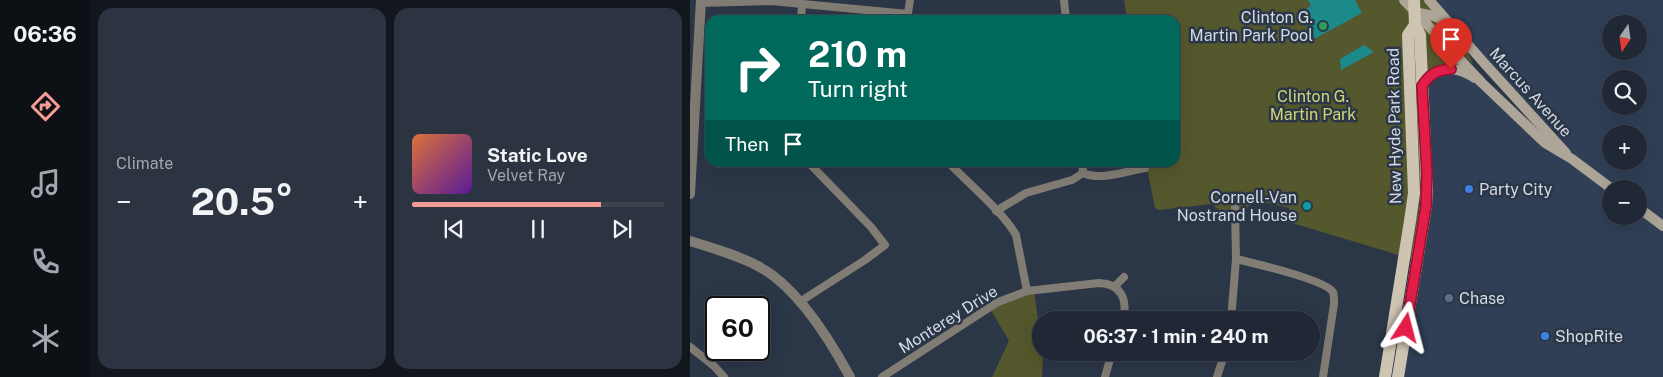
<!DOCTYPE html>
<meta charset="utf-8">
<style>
:root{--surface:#202835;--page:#2d3441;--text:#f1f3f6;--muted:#a2a6ad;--line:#3d4450;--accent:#f59c95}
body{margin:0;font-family:"Public Sans",sans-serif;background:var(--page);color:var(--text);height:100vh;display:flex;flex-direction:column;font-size:19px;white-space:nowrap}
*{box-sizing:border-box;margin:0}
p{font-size:16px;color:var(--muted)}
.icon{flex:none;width:28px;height:28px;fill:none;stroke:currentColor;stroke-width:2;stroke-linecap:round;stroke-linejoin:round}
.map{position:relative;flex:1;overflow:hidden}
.drawer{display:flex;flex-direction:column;gap:8px;padding:8px;background:#12161d;width:600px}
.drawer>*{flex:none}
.banner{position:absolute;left:15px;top:15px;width:475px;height:152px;border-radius:15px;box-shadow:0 5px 20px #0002,0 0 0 1px var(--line);background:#00695c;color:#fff;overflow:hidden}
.needle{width:32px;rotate:193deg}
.buttons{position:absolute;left:912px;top:15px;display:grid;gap:10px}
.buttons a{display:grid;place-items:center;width:45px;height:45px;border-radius:50%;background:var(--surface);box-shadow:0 5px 20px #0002,0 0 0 1px var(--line);font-size:25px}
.speed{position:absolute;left:15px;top:296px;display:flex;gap:10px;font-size:25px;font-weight:700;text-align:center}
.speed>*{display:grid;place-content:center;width:65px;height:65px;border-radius:50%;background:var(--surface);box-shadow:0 5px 20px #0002,0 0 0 1px var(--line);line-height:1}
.speed .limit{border:2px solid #111;border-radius:8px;background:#fff;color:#111}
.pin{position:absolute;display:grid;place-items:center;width:42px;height:42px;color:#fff;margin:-51px -21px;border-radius:50% 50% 50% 0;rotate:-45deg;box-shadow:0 0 5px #0007}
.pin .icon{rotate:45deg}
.me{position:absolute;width:55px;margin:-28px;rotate:9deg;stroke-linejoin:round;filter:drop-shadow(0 0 4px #0008)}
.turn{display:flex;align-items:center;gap:18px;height:105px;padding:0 20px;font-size:22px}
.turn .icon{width:65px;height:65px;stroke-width:2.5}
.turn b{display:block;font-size:35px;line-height:42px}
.then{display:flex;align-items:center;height:48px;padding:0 20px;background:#0003;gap:10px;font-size:19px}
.big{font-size:38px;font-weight:700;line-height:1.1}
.drawer .tile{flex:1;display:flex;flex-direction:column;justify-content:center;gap:8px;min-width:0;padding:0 18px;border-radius:15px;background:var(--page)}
.song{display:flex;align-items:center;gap:15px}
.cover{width:60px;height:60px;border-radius:8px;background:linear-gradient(135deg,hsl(20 70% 55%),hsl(270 70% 35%))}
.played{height:5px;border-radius:2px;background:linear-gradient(90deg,var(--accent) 75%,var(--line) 75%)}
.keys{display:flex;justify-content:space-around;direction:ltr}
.heat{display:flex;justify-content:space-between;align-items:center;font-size:28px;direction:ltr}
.drawer .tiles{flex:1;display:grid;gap:8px;grid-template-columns:repeat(2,1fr)}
.trip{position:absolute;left:342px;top:311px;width:288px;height:50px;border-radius:25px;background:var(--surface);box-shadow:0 5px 20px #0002,0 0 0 1px var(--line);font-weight:700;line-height:50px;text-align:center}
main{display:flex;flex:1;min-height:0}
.dock{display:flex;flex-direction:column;width:90px;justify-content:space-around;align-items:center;background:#0d1015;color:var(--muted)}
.dock .icon{width:35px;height:35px}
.dock .active{color:var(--accent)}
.dock b{font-size:22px;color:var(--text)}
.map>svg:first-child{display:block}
.built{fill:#303f55;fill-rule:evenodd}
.green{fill:#55582c}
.water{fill:#1c898b}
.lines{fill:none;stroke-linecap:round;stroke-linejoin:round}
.minor{stroke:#827d74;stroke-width:8}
.tertiary{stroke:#827d74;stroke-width:10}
.secondary{stroke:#ada597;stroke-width:10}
.primary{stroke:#cec4b2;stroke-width:12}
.route-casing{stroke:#92132f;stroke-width:12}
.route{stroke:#e11d48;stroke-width:9}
.leisure-dot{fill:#2e9e5b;stroke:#2b3647;stroke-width:2}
.shop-dot{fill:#3f7fe0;stroke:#2b3647;stroke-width:2}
.culture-dot{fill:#0f9aa8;stroke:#2b3647;stroke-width:2}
.service-dot{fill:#5c6f8a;stroke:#2b3647;stroke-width:2}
.labels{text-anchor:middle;stroke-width:5;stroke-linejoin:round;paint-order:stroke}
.poi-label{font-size:16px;fill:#d3dae5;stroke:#2b3647;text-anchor:start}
.street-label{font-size:16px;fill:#d3dae5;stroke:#2b3647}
.park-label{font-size:16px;fill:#cfd574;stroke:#2b3647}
</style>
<main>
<nav class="dock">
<b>06:36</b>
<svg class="icon active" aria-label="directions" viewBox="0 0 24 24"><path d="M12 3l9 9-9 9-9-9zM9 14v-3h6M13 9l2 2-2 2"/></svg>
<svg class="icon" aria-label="music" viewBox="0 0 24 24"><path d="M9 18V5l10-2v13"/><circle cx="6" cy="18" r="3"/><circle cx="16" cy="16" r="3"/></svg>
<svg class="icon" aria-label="phone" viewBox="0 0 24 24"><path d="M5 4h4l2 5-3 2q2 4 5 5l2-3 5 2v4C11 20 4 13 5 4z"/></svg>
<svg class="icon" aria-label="climate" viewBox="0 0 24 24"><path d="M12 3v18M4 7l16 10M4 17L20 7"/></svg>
</nav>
<section class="drawer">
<div class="tiles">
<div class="tile"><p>Climate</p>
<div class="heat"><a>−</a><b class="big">20.5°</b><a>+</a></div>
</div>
<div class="tile">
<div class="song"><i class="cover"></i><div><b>Static Love</b><p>Velvet Ray</p></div></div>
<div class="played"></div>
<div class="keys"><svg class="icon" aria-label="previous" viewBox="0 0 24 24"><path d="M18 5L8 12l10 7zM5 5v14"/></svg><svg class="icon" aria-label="pause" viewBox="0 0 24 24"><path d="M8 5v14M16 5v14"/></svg><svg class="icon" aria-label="next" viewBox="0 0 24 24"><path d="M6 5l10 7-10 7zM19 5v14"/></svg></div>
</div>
</div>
</section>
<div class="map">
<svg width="973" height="377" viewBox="0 0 973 377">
<rect width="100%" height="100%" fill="#2b3647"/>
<path class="built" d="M739 0H973V377H701L726 232 727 100 744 72 777 74 880 158ZM921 24H949V51H921ZM921 79H949V106H921ZM921 134H949V161H921ZM921 189H949V216H921Z"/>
<g class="green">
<path d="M434 0H739L773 39 783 64 746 33 792 83 761 69 738 77 730 197 722 259 602 223 599 208 565 200 556 209H551L540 215 529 210 522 204 469 210 465 208 458 173 453 163 485 162V20H437Z"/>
<path d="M344 290 351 341V352L353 353 352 377H302L319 341 299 307Z"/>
</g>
<g class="water">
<path d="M618 0H665L672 13 624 39 609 13 621 6Z"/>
<path d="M674 45 684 52 651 70 650 59Z"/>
</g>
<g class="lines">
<g class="minor">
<path d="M374 0 376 20"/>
<path d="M10 3 81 1 218 14"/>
<path d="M111 20 112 4"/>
<path d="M217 20 220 0"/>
<path d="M258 162C277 182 313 212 326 235L337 291"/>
<path d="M392 162 393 173"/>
<path d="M306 211 336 193 382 180 393 173C411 181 436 171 455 168"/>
<path d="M546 259C563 263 635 280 643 292 644 295 644 300 644 304L633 377"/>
<path d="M425 286 434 277"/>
<path d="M111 301 175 260 195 245 181 227 118 162"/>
<path d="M541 320 546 259 545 207"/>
<path d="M0 347 24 366 34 377"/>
<path d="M192 377 308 302 337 291 409 283C431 284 438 299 433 320"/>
<path d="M415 377 422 352"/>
<path d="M527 377 535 352"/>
</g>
<g class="tertiary">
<path d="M0 194 11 0"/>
<path d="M0 241C23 248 47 255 68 266 106 286 140 340 160 377"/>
</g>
<g class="secondary">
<path d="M714 0 792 83 855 143 882 159 922 189"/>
<path d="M739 0 795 64 876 153"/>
<path d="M724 12 744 16 754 21"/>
<path d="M732 86C746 65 764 65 785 78"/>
<path d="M949 208 973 226"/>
</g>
<g class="primary">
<path d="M695 377 720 221 724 193 718 35 725 25"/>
<path d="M708 377 736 206 737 188 730 35 725 25 724 0"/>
</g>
</g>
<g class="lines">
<g class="route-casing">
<path id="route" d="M716 328 736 206 737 174 732 86C740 74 746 70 761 69"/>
</g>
<use href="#route" class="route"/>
</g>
<circle class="leisure-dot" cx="633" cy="26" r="5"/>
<g class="shop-dot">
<circle cx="779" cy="189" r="5"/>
<circle cx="855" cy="336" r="5"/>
</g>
<circle class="culture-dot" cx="617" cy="206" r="5"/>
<circle class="service-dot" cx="759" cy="298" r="5"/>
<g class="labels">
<g class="poi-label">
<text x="623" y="23" text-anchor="end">Clinton G.<tspan x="623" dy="18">Martin Park Pool</tspan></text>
<text x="789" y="195">Party City</text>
<text x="607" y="203" text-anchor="end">Cornell-Van<tspan x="607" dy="18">Nostrand House</tspan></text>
<text x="769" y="304">Chase</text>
<text x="865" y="342">ShopRite</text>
</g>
<g class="street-label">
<text transform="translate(841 92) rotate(48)" y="6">Marcus Avenue</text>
<text transform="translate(704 126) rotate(-91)" y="6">New Hyde Park Road</text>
<text transform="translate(258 319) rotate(-32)" y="6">Monterey Drive</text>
</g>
<g class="park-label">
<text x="623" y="102">Clinton G.<tspan x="623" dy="18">Martin Park</tspan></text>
</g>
</g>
</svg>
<div class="buttons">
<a><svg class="needle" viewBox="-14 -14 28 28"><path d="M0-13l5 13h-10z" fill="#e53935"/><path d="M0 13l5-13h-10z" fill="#a2a6ad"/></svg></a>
<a><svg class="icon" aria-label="search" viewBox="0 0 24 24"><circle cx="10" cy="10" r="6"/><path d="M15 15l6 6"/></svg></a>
<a>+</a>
<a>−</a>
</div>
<div class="speed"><div class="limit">60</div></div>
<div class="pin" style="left:761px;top:69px;background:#d93025"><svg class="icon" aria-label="arrive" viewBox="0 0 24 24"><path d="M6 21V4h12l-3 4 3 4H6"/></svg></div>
<svg class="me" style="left:716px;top:328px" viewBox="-20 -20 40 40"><path d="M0-17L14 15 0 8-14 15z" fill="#e11d48" stroke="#fff" stroke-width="4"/></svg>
<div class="trip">06:37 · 1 min · 240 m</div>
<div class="banner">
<div class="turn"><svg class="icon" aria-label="right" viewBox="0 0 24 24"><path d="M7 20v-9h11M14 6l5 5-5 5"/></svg><div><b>210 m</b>Turn right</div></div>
<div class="then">Then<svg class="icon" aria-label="arrive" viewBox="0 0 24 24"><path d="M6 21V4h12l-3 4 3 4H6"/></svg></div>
</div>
</div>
</main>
